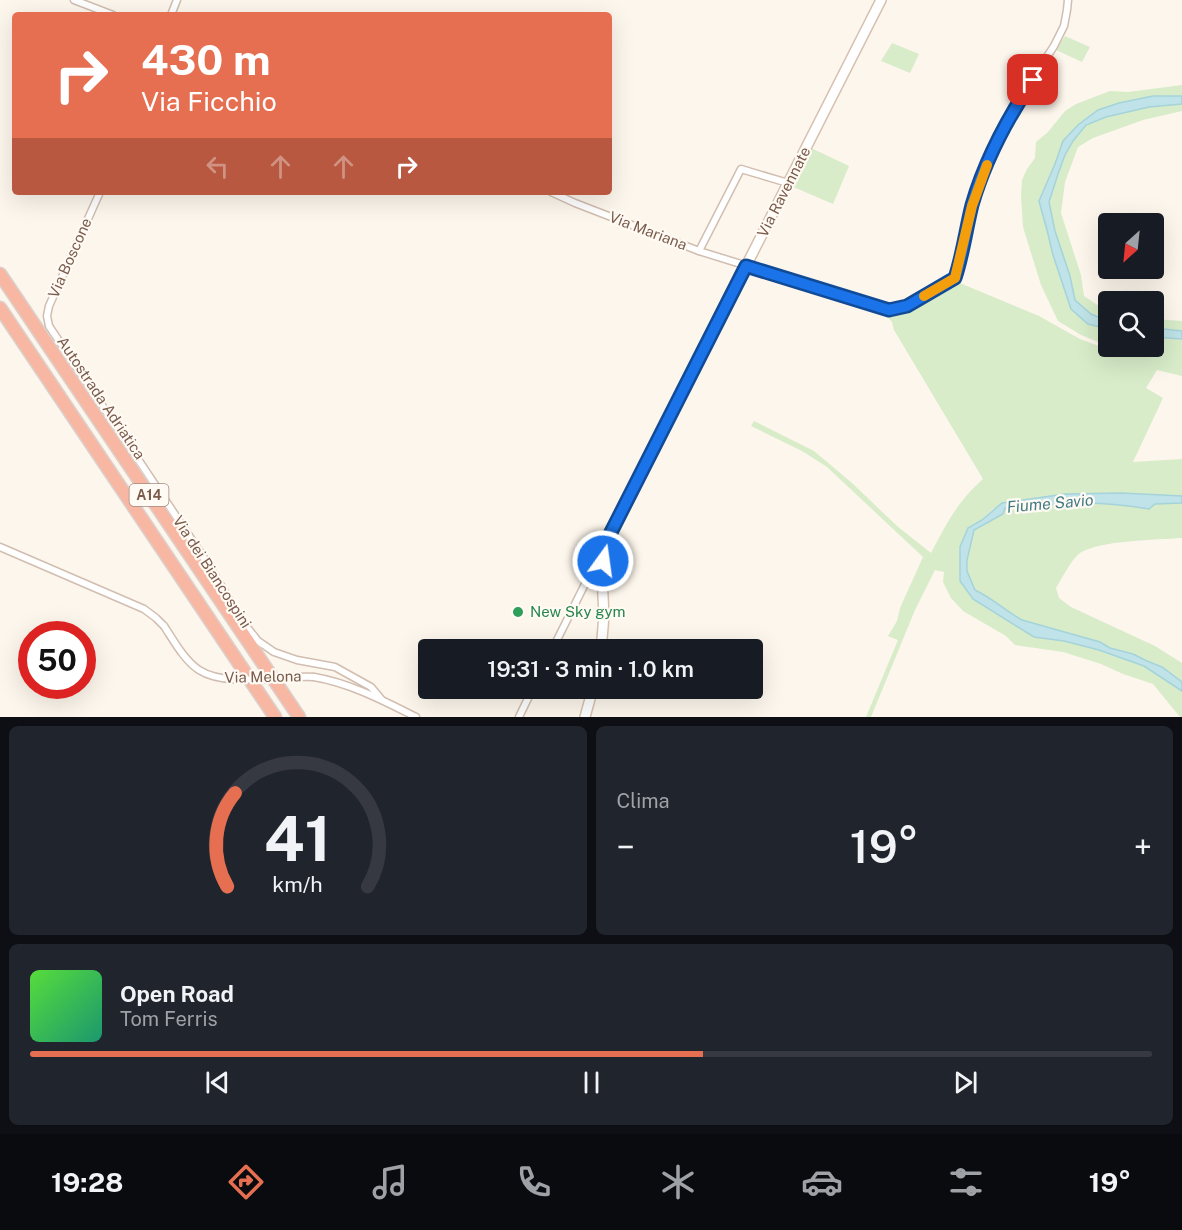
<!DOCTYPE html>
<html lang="it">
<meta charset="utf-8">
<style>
:root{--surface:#171b24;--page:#20242c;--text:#f1f3f6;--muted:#9ea1a6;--line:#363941;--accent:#e76f51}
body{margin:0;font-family:"Public Sans",sans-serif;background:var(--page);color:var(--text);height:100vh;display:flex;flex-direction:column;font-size:22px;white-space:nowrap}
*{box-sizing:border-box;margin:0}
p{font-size:20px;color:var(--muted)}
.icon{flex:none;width:33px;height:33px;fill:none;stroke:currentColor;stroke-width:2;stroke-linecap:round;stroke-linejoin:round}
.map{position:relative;height:717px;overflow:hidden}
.drawer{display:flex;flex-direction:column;gap:9px;padding:9px;background:#0d0f14;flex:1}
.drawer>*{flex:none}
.guide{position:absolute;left:12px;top:12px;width:600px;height:183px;border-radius:6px;box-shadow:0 6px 24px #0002;background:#e76f51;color:#fff;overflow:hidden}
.needle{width:39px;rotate:207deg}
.fabs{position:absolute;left:1098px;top:213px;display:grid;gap:12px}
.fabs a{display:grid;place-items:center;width:66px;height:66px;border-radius:6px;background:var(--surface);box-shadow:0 6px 24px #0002;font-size:30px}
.speed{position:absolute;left:18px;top:621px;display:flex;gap:12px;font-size:30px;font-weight:700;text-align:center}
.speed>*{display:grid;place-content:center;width:78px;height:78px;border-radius:50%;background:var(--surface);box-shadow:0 6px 24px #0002;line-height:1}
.speed .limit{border:9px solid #d22;background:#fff;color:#111}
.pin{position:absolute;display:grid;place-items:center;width:51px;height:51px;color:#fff;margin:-26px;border-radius:12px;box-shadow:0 3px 9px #0006}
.me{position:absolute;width:66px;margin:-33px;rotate:14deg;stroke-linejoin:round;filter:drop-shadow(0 0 4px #0008)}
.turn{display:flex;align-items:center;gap:21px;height:126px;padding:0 30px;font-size:27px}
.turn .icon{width:78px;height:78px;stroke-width:2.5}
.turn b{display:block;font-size:42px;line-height:51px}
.lanes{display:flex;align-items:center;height:57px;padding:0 30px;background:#0003;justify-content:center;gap:30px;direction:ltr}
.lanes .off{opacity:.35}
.big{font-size:45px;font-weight:600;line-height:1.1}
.drawer .card{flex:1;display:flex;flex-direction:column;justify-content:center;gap:9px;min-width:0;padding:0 21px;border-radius:9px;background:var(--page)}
.drawer .dial{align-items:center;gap:0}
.dial svg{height:156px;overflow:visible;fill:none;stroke:var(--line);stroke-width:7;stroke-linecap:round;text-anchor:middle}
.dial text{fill:var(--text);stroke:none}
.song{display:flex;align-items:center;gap:18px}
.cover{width:72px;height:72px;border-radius:9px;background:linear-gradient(135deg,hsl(110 70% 55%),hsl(160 70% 35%))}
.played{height:6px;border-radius:3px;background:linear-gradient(90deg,var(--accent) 60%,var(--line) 60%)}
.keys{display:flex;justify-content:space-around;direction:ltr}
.heat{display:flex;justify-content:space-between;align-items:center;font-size:33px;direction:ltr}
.drawer .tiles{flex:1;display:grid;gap:9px;grid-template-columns:1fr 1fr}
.card:last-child{grid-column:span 2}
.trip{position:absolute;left:418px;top:639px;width:345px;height:60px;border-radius:6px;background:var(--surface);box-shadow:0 6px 24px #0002;font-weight:600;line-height:60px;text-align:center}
.tab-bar{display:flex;height:96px;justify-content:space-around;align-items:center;background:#090b0e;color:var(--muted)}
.tab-bar .icon{width:42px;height:42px}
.tab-bar .selected{color:var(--accent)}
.tab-bar b{font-size:27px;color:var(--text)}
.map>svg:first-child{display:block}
.green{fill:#d8ecc9}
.water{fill:#bfe3e8;stroke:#a5d3da;stroke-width:1.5}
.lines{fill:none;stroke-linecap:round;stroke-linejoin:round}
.street-casing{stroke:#d1beb0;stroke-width:9}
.secondary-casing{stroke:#d6c0b0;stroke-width:12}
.highway-casing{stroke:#dad1cd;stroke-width:15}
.street{stroke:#fff;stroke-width:6}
.secondary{stroke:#fff;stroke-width:9}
.highway{stroke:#f7b7a3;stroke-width:12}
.street-bridge-casing{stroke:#d1beb0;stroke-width:9;stroke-linecap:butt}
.street-bridge{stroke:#fff;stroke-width:6}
.route-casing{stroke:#114b97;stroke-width:15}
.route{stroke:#1a73e8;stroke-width:10}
.slow{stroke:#f59e0b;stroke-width:10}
.leisure-dot{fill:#2e9e5b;stroke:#fffaf3;stroke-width:2}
.labels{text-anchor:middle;stroke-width:4.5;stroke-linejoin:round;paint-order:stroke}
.shield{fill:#fffaf3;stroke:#a28b7f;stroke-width:1.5}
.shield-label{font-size:14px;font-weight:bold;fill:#7a5c4d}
.street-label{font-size:15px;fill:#7a5c4d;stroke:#fffaf3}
.leisure-label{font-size:15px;fill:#27864d;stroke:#fffaf3;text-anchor:start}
.water-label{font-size:16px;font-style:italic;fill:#437c86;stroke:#fffaf3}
</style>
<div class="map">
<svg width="1182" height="717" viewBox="0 0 1182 717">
<rect width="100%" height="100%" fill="#fdf6ec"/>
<g class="green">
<path d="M1065 36 1090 47 1082 62 1056 50Z"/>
<path d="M892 43 919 54 910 73 881 61Z"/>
<path d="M1182 85V96H1153L1140 100 1078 125 1055 164 1046 184 1047 230 1053 255 1071 309 1088 324 1108 329V346L1081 335 1058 321 1041 285 1023 227 1021 196 1022 180 1027 169 1035 158 1036 142 1048 132 1065 111 1076 104 1110 91 1128 92Z"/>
<path d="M1182 104V111L1143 120 1093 138 1078 147 1065 182 1061 213 1081 275 1084 296 1108 312V321L1091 314 1075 300 1070 276 1055 231 1049 202 1059 171 1065 155 1073 141 1086 125 1106 117 1149 107Z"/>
<path d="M811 148 849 166 833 204 791 186Z"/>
<path d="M955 281 1039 316 1080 339 1123 355 1122 351 1109 346H1154V337L1182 339V376L1157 370 1146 388 1163 398 1133 462 1182 459V496L1121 493 1065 494 993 509 982 520 968 528 960 547 973 599 1034 637 1064 641 1099 649 1144 666 1182 691V717H1180L1153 684 1123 674 1101 664 1063 652 1015 645 1006 636 963 611 951 598 943 582 944 572 935 570 915 610 871 717H866L898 640 888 636 897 621 900 608 923 557 827 467 802 451 751 426 754 421 814 451 852 483 897 526 931 553C947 523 957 502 983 479L894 330 892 322 883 312 891 314 901 313Z"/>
<path d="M1154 319 1182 321V331L1154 328Z"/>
<path d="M1083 503 1127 505 1149 509 1155 504 1182 503V538C1157 540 1100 540 1080 553 1071 560 1062 578 1056 588L1059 598 1071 607 1155 646 1182 663V682L1162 667 1147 661 1133 654 1110 648 1100 642 1022 620C1006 611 992 598 975 590L967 571V560L974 530 982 526 1005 508H1015L1025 505 1030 508 1051 504Z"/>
</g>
<g class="water">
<path d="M1153 96H1182V104L1149 107 1106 117 1086 125 1073 141 1065 155 1059 171 1049 202 1055 231 1070 276 1075 300 1091 314 1108 321V329L1088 324 1071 309 1053 255 1047 230 1039 201 1055 164 1063 141 1078 125 1098 110 1119 103Z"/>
<path d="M1154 328 1182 331V339L1154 337Z"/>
<path d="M1121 493 1182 496V503L1155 504 1149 509C1109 502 1069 501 1030 508L1025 505 1015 508H1005L1003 514 974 530 967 560V571L975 590C992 598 1006 611 1022 620L1100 642 1110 648 1133 654 1147 661 1162 667 1182 682V691L1144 666 1099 650 1064 641 1034 637 973 599 960 581V547L968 528 982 520 1002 503 1065 494Z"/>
</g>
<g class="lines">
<g class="street-casing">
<g id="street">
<path d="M74 0 113 15"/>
<path d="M171 15 177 0"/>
<path d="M100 192 49 306 47 316 49 326 208 564 243 622 258 641 274 652 297 660 335 667 371 687 381 699"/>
<path d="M551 192 575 203 699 251 889 310 907 306 955 278 972 206 992 153 1020 98 1054 46 1064 26 1067 10 1068 0"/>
<path d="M699 251 741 169 788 183"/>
<path d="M0 547 144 609 156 618 164 626"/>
<path d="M552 650 603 548"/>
<path d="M314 677C350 683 384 701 416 717"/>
<path d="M519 717 533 688"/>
</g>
</g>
<g class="secondary-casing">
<g id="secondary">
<path d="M601 650 604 616 602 577 605 544 881 0"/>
<path d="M585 717 593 688"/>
</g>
</g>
<g class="highway-casing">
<g id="highway">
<path d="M0 274 299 717"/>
<path d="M0 308 275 717"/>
</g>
</g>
<use href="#street" class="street"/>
<use href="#secondary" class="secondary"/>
<use href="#highway" class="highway"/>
<g class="street-bridge-casing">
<path id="street-bridge" d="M164 626C174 641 184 660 199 670 227 688 281 675 314 677"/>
</g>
<use href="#street-bridge" class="street-bridge"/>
</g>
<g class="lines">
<g class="route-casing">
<path id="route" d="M603 561 605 544 746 266 889 310 907 306 955 278C963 254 966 229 972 205 985 160 1007 119 1033 80"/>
</g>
<use href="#route" class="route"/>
<path class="slow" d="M924 296 955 278 972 206 987 165"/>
</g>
<circle class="leisure-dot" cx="518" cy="612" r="6"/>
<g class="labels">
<rect class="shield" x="129.5" y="484" width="39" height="22" rx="4.5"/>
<g class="shield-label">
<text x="149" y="500">A14</text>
</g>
<g class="street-label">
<text transform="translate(784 192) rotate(-63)" y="5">Via Ravennate</text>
<text transform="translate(648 231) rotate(21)" y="5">Via Mariana</text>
<text transform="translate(70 258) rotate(-66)" y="5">Via Boscone</text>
<text transform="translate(101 398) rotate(56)" y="5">Autostrada Adriatica</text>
<text transform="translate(212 572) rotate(57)" y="5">Via dei Biancospini</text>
<text transform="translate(263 677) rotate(-1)" y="5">Via Melona</text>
</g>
<g class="leisure-label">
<text x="530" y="617">New Sky gym</text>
</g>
<g class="water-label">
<text transform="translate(1050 503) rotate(-5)" y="6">Fiume Savio</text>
</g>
</g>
</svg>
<div class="fabs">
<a><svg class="needle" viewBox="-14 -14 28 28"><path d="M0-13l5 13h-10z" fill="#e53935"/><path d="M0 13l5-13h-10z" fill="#9ea1a6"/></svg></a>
<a><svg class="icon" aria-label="search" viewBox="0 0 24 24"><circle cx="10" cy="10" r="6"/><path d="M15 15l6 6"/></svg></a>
</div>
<div class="speed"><div class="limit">50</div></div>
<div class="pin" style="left:1033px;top:80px;background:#d93025"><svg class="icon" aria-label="arrive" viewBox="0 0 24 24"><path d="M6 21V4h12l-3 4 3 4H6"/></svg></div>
<svg class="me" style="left:603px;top:561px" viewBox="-20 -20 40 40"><circle r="17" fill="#1a73e8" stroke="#fff" stroke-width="3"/><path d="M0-11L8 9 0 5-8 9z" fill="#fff"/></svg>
<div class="trip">19:31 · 3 min · 1.0 km</div>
<div class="guide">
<div class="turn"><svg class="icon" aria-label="right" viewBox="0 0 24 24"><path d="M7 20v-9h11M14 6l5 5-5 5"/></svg><div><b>430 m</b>Via Ficchio</div></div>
<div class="lanes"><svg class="icon off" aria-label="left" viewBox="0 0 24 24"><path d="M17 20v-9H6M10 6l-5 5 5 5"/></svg><svg class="icon off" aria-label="ahead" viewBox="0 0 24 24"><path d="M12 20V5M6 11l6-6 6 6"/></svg><svg class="icon off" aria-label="ahead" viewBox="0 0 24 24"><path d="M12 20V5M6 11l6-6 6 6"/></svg><svg class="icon" aria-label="right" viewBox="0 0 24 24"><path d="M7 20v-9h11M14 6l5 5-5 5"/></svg></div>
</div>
</div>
<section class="drawer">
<div class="tiles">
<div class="card dial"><svg viewBox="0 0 100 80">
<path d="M14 69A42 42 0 1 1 86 69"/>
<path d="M14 69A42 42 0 0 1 18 21" stroke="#e76f51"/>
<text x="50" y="56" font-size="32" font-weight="700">41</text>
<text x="50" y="72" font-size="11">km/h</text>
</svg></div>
<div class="card"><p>Clima</p>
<div class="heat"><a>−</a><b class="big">19°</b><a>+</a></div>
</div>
<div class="card">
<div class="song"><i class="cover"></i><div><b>Open Road</b><p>Tom Ferris</p></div></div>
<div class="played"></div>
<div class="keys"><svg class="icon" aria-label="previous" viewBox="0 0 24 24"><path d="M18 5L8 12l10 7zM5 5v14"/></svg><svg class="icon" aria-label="pause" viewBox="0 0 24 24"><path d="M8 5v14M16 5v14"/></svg><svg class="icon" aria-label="next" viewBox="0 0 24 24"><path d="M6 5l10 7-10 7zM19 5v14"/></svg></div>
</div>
</div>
</section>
<nav class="tab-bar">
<b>19:28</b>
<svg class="icon selected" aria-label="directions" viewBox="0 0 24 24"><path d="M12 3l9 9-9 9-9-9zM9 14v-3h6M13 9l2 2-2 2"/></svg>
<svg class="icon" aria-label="music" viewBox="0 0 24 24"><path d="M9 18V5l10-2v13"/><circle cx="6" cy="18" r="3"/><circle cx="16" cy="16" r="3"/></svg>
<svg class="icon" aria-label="phone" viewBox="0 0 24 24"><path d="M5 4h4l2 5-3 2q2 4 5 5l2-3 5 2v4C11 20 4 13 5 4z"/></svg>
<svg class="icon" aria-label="climate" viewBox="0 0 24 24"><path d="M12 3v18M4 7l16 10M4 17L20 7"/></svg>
<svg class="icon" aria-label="car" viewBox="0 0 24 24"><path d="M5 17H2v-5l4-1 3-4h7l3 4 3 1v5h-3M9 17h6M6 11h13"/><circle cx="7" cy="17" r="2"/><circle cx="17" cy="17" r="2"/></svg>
<svg class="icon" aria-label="filters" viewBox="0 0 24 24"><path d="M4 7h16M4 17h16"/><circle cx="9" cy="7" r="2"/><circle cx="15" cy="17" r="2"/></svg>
<b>19°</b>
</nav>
